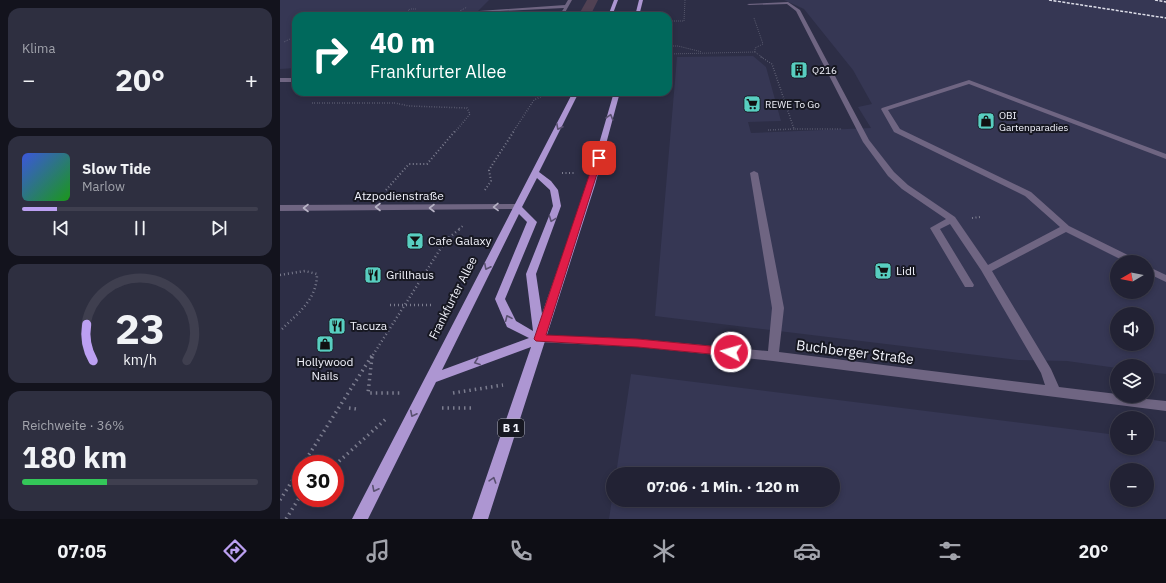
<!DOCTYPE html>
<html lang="de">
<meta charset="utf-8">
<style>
:root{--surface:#222234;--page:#2e2f40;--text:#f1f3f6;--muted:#a2a4ac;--line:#3f3f4f;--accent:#bca0f2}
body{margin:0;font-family:"IBM Plex Sans",sans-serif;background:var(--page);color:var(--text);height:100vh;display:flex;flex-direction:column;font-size:15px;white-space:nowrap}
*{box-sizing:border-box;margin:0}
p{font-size:13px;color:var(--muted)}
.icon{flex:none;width:22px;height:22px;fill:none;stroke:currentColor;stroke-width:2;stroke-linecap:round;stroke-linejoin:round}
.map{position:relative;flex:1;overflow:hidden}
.drawer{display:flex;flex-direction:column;gap:8px;padding:8px;background:#13131d;width:280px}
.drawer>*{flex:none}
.top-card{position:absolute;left:12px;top:12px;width:380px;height:84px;border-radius:12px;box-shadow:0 2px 6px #0003,0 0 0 1px var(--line);background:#00695c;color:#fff;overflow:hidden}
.needle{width:26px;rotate:260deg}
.fabs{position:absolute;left:830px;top:255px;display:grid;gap:8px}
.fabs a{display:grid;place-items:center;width:44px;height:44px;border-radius:50%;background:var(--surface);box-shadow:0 2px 6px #0003,0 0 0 1px var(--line);font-size:20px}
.speed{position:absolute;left:12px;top:455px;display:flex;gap:8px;font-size:20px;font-weight:700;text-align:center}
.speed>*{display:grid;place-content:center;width:52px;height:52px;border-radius:50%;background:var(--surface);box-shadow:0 2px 6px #0003,0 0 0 1px var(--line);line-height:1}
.speed .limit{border:6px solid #d22;background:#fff;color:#111}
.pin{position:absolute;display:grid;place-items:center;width:34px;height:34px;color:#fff;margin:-17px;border-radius:8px;box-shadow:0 2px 6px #0006}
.me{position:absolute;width:44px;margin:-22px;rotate:276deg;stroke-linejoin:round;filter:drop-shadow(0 0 3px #0008)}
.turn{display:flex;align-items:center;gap:14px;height:84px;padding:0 12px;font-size:18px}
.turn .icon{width:52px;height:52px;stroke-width:2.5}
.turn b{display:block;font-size:28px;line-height:34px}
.big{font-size:30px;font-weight:700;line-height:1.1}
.drawer .widget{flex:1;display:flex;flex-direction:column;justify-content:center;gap:6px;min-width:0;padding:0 14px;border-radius:12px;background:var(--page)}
.drawer .dial{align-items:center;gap:0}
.dial svg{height:104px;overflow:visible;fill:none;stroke:var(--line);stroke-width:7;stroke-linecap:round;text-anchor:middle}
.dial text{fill:var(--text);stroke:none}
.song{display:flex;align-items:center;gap:12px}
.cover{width:48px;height:48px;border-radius:6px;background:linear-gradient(135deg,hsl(230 70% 55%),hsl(120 70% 35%))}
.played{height:4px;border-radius:2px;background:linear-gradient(90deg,var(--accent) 15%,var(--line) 15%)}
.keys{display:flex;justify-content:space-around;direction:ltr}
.heat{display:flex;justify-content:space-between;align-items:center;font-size:22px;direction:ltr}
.charge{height:6px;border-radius:3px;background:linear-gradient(90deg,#34c759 36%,var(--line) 0)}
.trip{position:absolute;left:326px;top:467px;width:234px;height:40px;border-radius:20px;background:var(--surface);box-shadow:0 2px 6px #0003,0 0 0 1px var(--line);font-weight:700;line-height:40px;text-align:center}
.dock{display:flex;height:64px;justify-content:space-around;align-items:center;background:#0e0e15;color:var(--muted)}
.dock .icon{width:28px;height:28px}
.dock .on{color:var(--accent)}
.dock b{font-size:18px;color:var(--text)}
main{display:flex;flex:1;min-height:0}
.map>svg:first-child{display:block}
.built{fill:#363754;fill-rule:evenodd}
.green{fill:#504153}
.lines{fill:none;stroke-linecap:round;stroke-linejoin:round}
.path-far4{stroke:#7c7d8f;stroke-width:1;stroke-dasharray:0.5 1.5;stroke-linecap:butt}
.path-far3{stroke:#7c7d8f;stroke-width:1.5;stroke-dasharray:0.5 2;stroke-linecap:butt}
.path-far2{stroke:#7c7d8f;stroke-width:2;stroke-dasharray:1 2.5;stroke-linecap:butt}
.path-far1{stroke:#7c7d8f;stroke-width:2.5;stroke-dasharray:1 3;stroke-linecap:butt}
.path{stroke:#7c7d8f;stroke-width:3.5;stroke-dasharray:1.5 4;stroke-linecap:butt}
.minor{fill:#6f6582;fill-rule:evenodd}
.major{fill:#ad96d2;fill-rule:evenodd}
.rail{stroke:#dddee9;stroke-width:1.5;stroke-dasharray:3 1.5;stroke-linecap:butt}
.oneway{stroke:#5a5171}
.oneway2{stroke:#b7b3c5}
.route{fill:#e11d48;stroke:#92132f}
.labels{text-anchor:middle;stroke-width:4;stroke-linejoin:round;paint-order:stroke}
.far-poi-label{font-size:10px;fill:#f2f3fc;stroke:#171822;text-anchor:start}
.shield{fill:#171822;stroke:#b0b1bb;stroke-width:1}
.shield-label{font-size:11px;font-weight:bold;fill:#f2f3fc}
.street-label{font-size:12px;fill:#f2f3fc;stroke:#171822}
.poi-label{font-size:12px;fill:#f2f3fc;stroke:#171822;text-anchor:start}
.near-street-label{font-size:14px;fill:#f2f3fc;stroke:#171822}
</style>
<main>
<section class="drawer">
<div class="widget"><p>Klima</p>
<div class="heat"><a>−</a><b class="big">20°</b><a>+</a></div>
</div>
<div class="widget">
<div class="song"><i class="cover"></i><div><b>Slow Tide</b><p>Marlow</p></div></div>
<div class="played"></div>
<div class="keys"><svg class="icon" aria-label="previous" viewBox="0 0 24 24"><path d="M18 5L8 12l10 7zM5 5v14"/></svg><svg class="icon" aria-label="pause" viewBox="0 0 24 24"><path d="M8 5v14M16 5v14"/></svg><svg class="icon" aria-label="next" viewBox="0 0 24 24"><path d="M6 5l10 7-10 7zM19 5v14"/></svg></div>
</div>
<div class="widget dial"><svg viewBox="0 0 100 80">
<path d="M14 69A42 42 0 1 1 86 69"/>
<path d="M14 69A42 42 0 0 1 9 41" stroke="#bca0f2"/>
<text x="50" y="56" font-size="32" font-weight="700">23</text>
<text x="50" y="72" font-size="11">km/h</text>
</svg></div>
<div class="widget"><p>Reichweite · 36%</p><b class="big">180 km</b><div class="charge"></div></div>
</section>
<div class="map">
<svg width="886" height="519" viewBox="0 0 886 519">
<rect width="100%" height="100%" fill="#2d2e46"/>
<g class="built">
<path d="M0 0H209L193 16H16V68L0 69Z"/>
<path d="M504 0H886V374L867 372V366H837V368L787 361 738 360 375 316 397 57 473 56 486 67 501 121 468 122 471 133 591 128 578 107 592 104 573 70 524 9ZM837 262H867V292H837ZM837 314H867V344H837Z"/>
<path d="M351 374 837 435V448H867V439L886 442V519H329L333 493V500H553V474H336ZM837 470H867V500H837Z"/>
</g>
<path class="green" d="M307 0H318L310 16H298Z"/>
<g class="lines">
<g class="path-far4">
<path d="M180 11 187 7"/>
<path d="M122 16 130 9H137"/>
<path d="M474 18 483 44 475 48V52"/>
<path d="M390 21H404L405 0"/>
<path d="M4 42 16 36"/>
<path d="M389 46H398L422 52"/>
<path d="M388 54 475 52 483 58"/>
</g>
<g class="path-far3">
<path d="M481 57 492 64 514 129H561"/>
<path d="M32 103H115L129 106 187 108 190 114 175 132"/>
<path d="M488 130 514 129"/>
<path d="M233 132 254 100 270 92"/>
</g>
<g class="path-far2">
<path d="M282 173H295"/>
<path d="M106 190 129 164H147L175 131"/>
<path d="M205 190 211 181 209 170 234 131"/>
<path d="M692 218 701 217"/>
<path d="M179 229 184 225"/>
</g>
<g class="path-far1">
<path d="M0 275 25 271 37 274C37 300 17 314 0 331"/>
<path d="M110 305H151"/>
<path d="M93 355 166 240 181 228"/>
</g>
<g class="path">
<path d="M92 357 88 393H122"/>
<path d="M173 393 223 385"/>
<path d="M69 408 77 409"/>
<path d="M162 408H193"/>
<path d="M23 464 93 354"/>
<path d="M55 465 107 418"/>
<path d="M0 500 21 467"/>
<path d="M6 519 21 495"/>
</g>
<g class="minor">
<path d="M288 0H292L283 16H279L284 8 201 12 199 11 285 5Z"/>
<path d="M508 2 520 10 589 140 614 172 628 185 675 217 708 265 780 227 745 196 614 132 601 109 602 108 689 80 886 154V159L689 84 608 110 620 129 751 192 789 226 858 260 859 262H846L786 232 712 271 771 369 779 387 837 394V396L886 401V411L493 361 359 347 256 342 254 339 256 336 260 335 359 339 488 351 492 308 470 173 474 171 478 173 504 308 499 352 765 385 761 373 701 270 670 224 660 229 694 285 693 287H685L650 228 666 219 622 189 608 176 583 142 516 11 507 4 469 5 467 4Z"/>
<rect x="0" y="78" width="16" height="4"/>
<path d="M237 204 240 205 241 207 240 209 0 211V205Z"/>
<path d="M867 266 886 275V282L867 273Z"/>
</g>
<g class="major">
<path d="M334 0H338L332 16H328Z"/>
<path d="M359 0H363L359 16H355Z"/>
<path d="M293 92H299L259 172 271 181 278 190 281 206 256 274 262 314 307 185 334 92H340L315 185 208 519H192L251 347 156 382 88 519H72ZM257 178 270 190 273 206 246 274 253 331 236 321 225 299 257 222 242 207ZM239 214 247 222 215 299 227 327 249 338 162 370Z"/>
</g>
<g class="rail">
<path d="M769 0 886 18"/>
<path d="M875 0 886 2"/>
</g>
</g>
<defs><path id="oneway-chevron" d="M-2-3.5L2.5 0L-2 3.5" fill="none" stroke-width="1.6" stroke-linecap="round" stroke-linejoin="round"/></defs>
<g class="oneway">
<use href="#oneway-chevron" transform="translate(330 117) rotate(-74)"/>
<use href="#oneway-chevron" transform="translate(279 127) rotate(117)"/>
<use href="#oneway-chevron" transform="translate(272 219) rotate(111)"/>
<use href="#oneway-chevron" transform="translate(207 267) rotate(117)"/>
<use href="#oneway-chevron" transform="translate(228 318) rotate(-114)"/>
<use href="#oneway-chevron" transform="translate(197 362) rotate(160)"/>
<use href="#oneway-chevron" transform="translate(133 414) rotate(117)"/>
<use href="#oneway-chevron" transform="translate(213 480) rotate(-72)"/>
<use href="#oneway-chevron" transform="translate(95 489) rotate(117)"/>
</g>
<g class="oneway2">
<use href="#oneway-chevron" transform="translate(98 207) rotate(-180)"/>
<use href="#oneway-chevron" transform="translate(216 207) rotate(179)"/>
<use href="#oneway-chevron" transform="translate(26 208) rotate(180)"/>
<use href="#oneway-chevron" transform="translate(152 208) rotate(-180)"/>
</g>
<path class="route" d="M319 155 322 158 266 335 358 339 451 348 456 352 455 355 451 356 358 347 256 341 254 339 315 158Z"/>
<defs>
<g id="building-square" transform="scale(0.9)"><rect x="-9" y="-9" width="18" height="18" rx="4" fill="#58cec0" stroke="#171822"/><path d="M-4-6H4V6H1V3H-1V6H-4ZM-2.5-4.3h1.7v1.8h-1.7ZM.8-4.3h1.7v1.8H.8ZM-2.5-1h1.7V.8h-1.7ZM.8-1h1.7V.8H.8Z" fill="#111"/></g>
<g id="supermarket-square" transform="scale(0.9)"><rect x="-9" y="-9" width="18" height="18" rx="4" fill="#58cec0" stroke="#171822"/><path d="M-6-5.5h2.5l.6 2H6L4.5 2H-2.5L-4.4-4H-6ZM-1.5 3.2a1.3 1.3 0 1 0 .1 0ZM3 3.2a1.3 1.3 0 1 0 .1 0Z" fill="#111"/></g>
<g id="shop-square" transform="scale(0.9)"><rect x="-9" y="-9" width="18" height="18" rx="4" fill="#58cec0" stroke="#171822"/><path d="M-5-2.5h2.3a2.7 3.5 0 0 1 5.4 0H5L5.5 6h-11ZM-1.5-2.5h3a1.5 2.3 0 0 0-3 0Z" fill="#111"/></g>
<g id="bar-square" transform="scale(0.9)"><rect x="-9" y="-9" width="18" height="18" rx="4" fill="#58cec0" stroke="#171822"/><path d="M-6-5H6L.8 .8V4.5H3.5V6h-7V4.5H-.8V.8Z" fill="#111"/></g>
<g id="restaurant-square" transform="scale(0.9)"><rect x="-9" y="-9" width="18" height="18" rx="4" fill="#58cec0" stroke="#171822"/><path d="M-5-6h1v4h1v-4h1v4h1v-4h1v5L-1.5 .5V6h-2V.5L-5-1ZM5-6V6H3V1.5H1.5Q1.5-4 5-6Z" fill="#111"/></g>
</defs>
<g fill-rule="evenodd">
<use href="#building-square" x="519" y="70"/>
<use href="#supermarket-square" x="472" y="104"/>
<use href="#shop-square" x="706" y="121"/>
<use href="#bar-square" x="135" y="241"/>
<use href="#supermarket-square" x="603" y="271"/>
<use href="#restaurant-square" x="93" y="275"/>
<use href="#restaurant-square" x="57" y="326"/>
<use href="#shop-square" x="45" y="344"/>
</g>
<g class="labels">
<g class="far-poi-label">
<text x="532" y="74">Q216</text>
<text x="485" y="108">REWE To Go</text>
<text x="719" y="119">OBI<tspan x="719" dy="12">Gartenparadies</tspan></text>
</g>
<rect class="shield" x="218" y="419" width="26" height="18" rx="3"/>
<g class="shield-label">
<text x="231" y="432">B 1</text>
</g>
<g class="street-label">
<text x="119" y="200">Atzpodienstraße</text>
<text transform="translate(173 298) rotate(-63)" y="4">Frankfurter Allee</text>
</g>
<g class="poi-label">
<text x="148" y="245">Cafe Galaxy</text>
<text x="616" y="275">Lidl</text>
<text x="106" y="279">Grillhaus</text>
<text x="70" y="330">Tacuza</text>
<text x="45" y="366" text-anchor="middle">Hollywood<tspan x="45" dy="14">Nails</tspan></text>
</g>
<g class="near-street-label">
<text transform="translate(575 352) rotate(7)" y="5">Buchberger Straße</text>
</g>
</g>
</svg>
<div class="fabs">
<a><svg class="needle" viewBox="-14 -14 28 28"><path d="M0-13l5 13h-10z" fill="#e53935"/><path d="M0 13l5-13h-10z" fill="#a2a4ac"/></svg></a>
<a><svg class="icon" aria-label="sound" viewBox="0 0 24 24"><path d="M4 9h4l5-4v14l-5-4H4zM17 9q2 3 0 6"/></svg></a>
<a><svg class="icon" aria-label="layers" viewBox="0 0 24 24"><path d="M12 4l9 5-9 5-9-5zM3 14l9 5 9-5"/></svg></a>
<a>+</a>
<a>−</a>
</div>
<div class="speed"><div class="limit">30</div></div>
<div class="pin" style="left:319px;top:158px;background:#d93025"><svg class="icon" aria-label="arrive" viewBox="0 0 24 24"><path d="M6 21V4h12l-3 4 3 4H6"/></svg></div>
<svg class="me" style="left:451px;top:352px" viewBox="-20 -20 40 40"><circle r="17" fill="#e11d48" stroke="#fff" stroke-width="3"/><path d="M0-11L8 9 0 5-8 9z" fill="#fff"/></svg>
<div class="trip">07:06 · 1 Min. · 120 m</div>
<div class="top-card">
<div class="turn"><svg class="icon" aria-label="right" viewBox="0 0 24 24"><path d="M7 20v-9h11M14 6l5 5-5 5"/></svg><div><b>40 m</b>Frankfurter Allee</div></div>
</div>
</div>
</main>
<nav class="dock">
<b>07:05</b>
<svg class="icon on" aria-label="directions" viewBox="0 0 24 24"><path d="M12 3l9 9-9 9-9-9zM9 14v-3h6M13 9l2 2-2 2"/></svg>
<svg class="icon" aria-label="music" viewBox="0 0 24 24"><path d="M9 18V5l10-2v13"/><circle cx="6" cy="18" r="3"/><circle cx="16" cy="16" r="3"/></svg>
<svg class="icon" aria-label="phone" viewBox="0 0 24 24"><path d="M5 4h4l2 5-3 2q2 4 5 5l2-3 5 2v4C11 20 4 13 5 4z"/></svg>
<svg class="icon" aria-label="climate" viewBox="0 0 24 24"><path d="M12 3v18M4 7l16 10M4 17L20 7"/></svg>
<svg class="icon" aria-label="car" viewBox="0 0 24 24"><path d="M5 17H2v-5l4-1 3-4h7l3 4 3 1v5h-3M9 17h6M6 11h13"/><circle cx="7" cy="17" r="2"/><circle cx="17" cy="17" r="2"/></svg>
<svg class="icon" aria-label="filters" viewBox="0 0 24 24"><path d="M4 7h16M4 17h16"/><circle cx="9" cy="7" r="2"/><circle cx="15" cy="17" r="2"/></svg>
<b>20°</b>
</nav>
